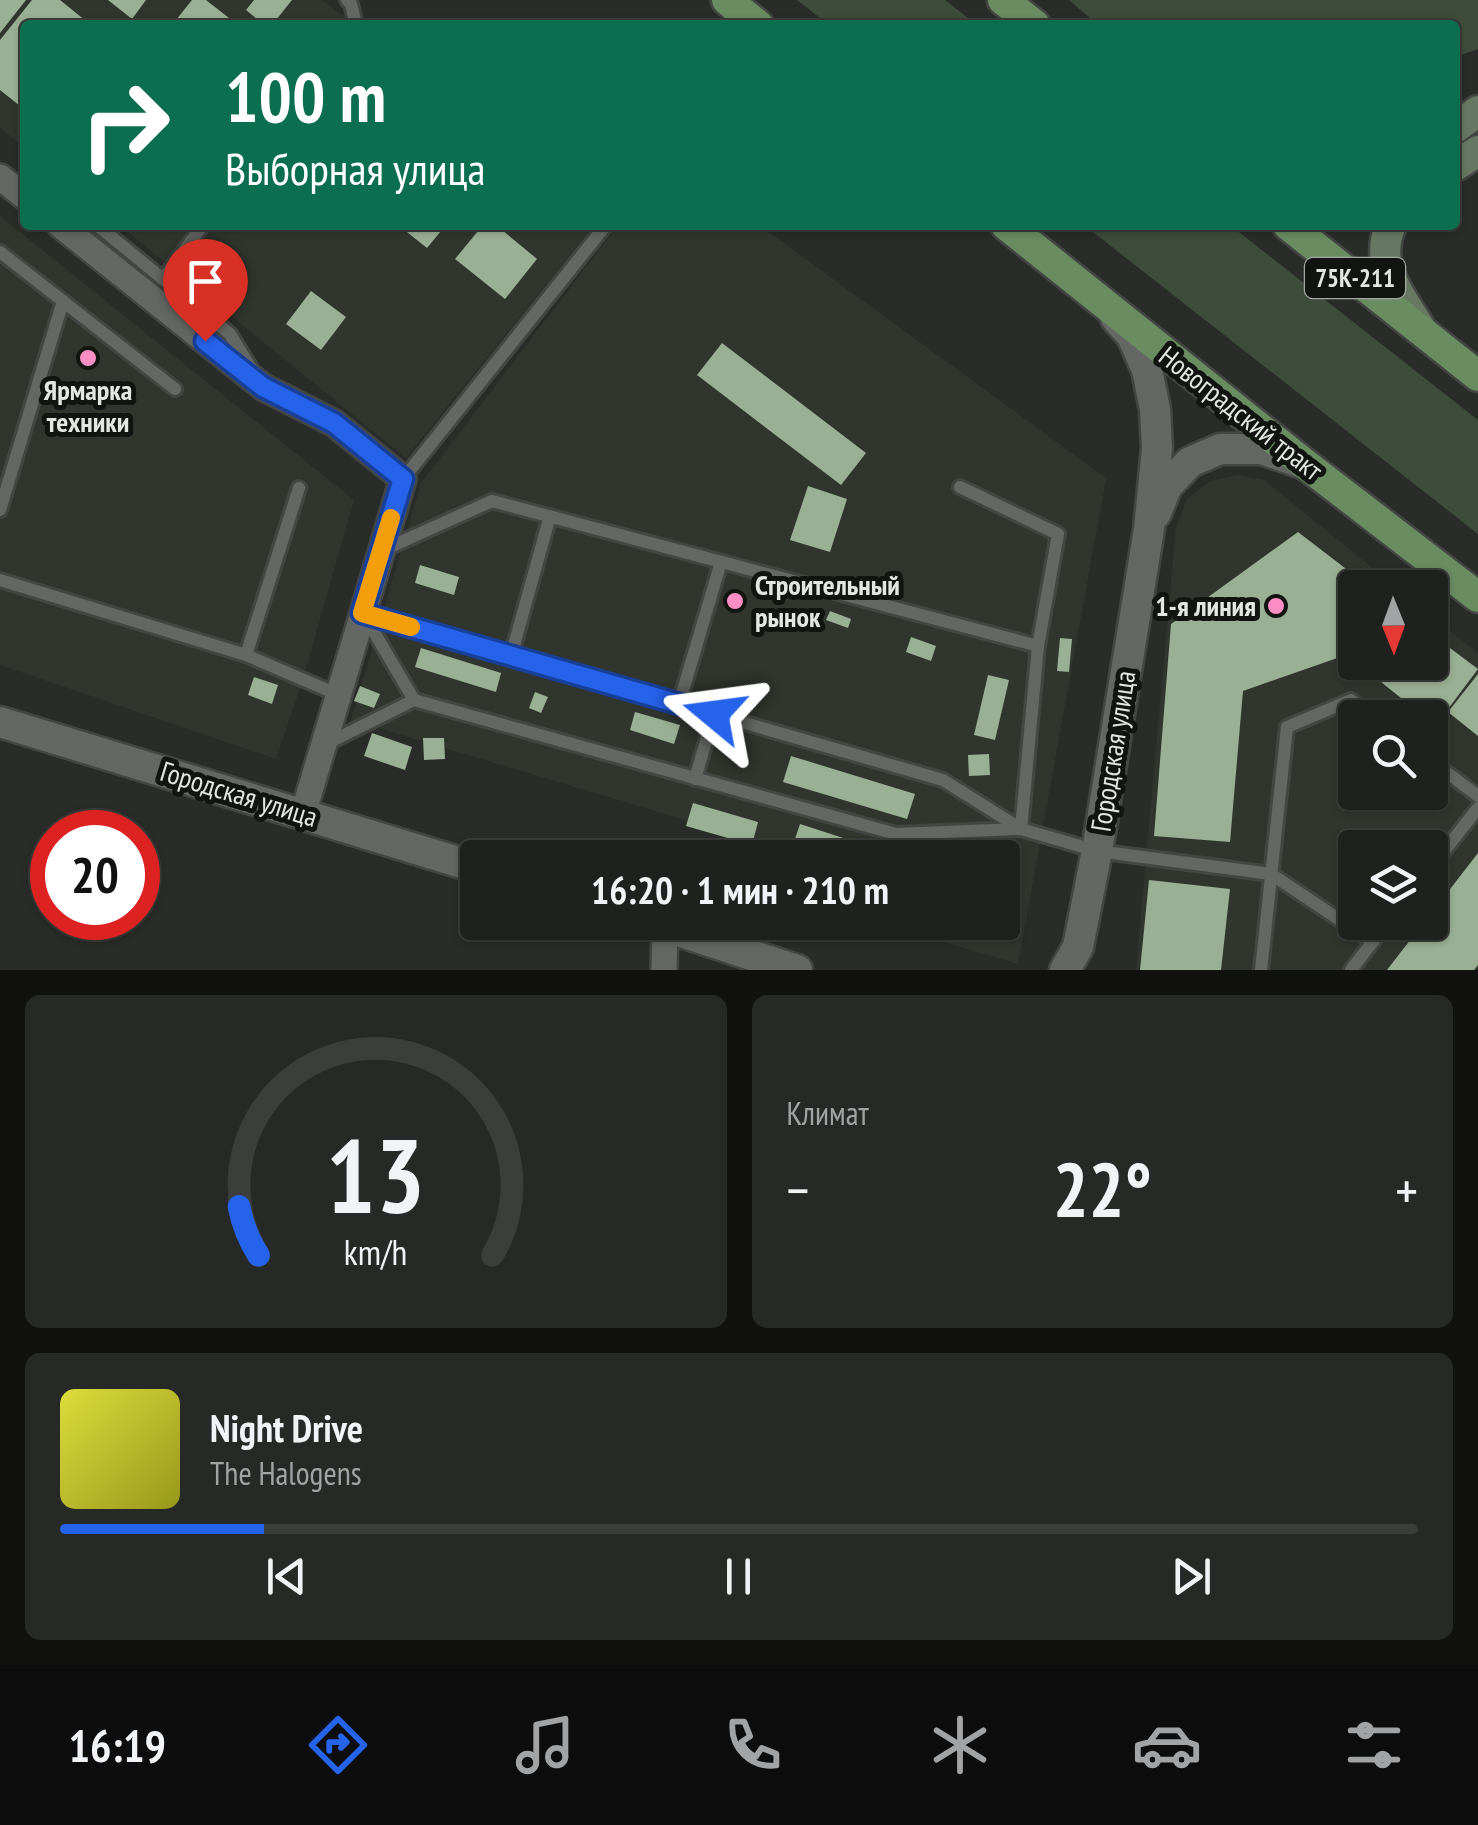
<!DOCTYPE html>
<html lang="ru">
<meta charset="utf-8">
<style>
:root{--surface:#1f211e;--page:#272927;--text:#f1f3f6;--muted:#a1a3a4;--line:#3c3e3c;--accent:#2563eb}
body{margin:0;font-family:"PT Sans Narrow",sans-serif;background:var(--page);color:var(--text);height:100vh;display:flex;flex-direction:column;font-size:38px;white-space:nowrap}
*{box-sizing:border-box;margin:0}
p{font-size:32px;color:var(--muted)}
.icon{flex:none;width:55px;height:55px;fill:none;stroke:currentColor;stroke-width:2;stroke-linecap:round;stroke-linejoin:round}
.map{position:relative;height:970px;overflow:hidden}
.sheet{display:flex;flex-direction:column;gap:25px;padding:25px;background:#111210;flex:1}
.sheet>*{flex:none}
.guide{position:absolute;left:20px;top:20px;width:1440px;height:210px;border-radius:10px;box-shadow:0 2px 8px #0004,0 0 0 2px var(--line);background:#0b6e4f;color:#fff;overflow:hidden}
.needle{width:65px;rotate:179deg}
.fabs{position:absolute;left:1338px;top:570px;display:grid;gap:20px}
.fabs a{display:grid;place-items:center;width:110px;height:110px;border-radius:10px;background:var(--surface);box-shadow:0 2px 8px #0004,0 0 0 2px var(--line);font-size:50px}
.speed{position:absolute;left:30px;top:810px;display:flex;gap:20px;font-size:50px;font-weight:700;text-align:center}
.speed>*{display:grid;place-content:center;width:130px;height:130px;border-radius:50%;background:var(--surface);box-shadow:0 2px 8px #0004,0 0 0 2px var(--line);line-height:1}
.speed .limit{border:15px solid #d22;background:#fff;color:#111}
.pin{position:absolute;display:grid;place-items:center;width:85px;height:85px;color:#fff;margin:-102px -42px;border-radius:50% 50% 50% 0;rotate:-45deg;box-shadow:0 0 10px #0007}
.pin .icon{rotate:45deg}
.me{position:absolute;width:110px;margin:-55px;rotate:286deg;stroke-linejoin:round;filter:drop-shadow(0 0 8px #0008)}
.turn{display:flex;align-items:center;gap:35px;height:210px;padding:0 40px;font-size:45px}
.turn .icon{width:130px;height:130px;stroke-width:2.5}
.turn b{display:block;font-size:70px;line-height:85px}
.big{font-size:75px;font-weight:700;line-height:1.1}
.sheet .card{flex:1;display:flex;flex-direction:column;justify-content:center;gap:15px;min-width:0;padding:0 35px;border-radius:15px;background:var(--page)}
.sheet .dial{align-items:center;gap:0}
.dial svg{height:260px;overflow:visible;fill:none;stroke:var(--line);stroke-width:7;stroke-linecap:round;text-anchor:middle}
.dial text{fill:var(--text);stroke:none}
.song{display:flex;align-items:center;gap:30px}
.cover{width:120px;height:120px;border-radius:15px;background:linear-gradient(135deg,hsl(60 70% 55%),hsl(60 70% 35%))}
.played{height:10px;border-radius:5px;background:linear-gradient(90deg,var(--accent) 15%,var(--line) 15%)}
.keys{display:flex;justify-content:space-around;direction:ltr}
.heat{display:flex;justify-content:space-between;align-items:center;font-size:55px;direction:ltr}
.sheet .tiles{flex:1;display:grid;gap:25px;grid-template-columns:1fr 1fr}
.card:last-child{grid-column:span 2}
.trip{position:absolute;left:460px;top:840px;width:560px;height:100px;border-radius:10px;background:var(--surface);box-shadow:0 2px 8px #0004,0 0 0 2px var(--line);font-weight:700;line-height:100px;text-align:center}
.tab-bar{display:flex;height:160px;justify-content:space-around;align-items:center;background:#0c0d0c;color:var(--muted)}
.tab-bar .icon{width:70px;height:70px}
.tab-bar .on{color:var(--accent)}
.tab-bar b{font-size:45px;color:var(--text)}
.map>svg:first-child{display:block}
.built{fill:#30362e;fill-rule:evenodd}
.green{fill:#3e4d3b}
.building{fill:#9ab094}
.lines{fill:none;stroke-linecap:round;stroke-linejoin:round}
.service-casing{stroke:#444644;stroke-width:18}
.minor-casing{stroke:#444644;stroke-width:30}
.tertiary-casing{stroke:#444644;stroke-width:35}
.secondary-casing{stroke:#444644;stroke-width:35}
.primary-casing{stroke:#444644;stroke-width:35}
.service{stroke:#646764;stroke-width:12}
.minor{stroke:#646764;stroke-width:25}
.tertiary{stroke:#646764;stroke-width:30}
.secondary{stroke:#677962;stroke-width:30}
.primary{stroke:#698c61;stroke-width:30}
.route-casing{stroke:#184099;stroke-width:25}
.route{stroke:#2563eb;stroke-width:18}
.slow{stroke:#f59e0b;stroke-width:18}
.poi-dot{fill:#fb8fc5;stroke:#121412;stroke-width:4}
.labels{text-anchor:middle;stroke-width:10;stroke-linejoin:round;paint-order:stroke}
.shield{fill:#121412;stroke:#a5a7a5;stroke-width:2.5}
.shield-label{font-size:25px;font-weight:bold;fill:#e4e6e4}
.poi-label{font-size:28px;font-weight:bold;fill:#e4e6e4;stroke:#121412}
.street-label{font-size:28px;fill:#e4e6e4;stroke:#121412}
</style>
<div class="map">
<svg width="1478" height="970" viewBox="0 0 1478 970">
<rect width="100%" height="100%" fill="#292c28"/>
<g class="built">
<path d="M0 0H322L355 25H25V148L0 128Z"/>
<path d="M0 216 354 500 303 679 276 759 0 665Z"/>
<path d="M119 225H594L406 458Z"/>
<path d="M618 225H759L1106 478 1018 964 913 933 915 923 1002 922V858L809 857 351 720 421 483Z"/>
<path d="M1238 475 1264 480 1396 587 1355 588V662H1430V615L1478 653V970H1136L1176 527 1187 499 1210 481ZM1355 718H1430V792H1355ZM1355 848H1430V922H1355Z"/>
</g>
<g class="green">
<path d="M797 0H945L977 25H829Z"/>
<path d="M1069 0H1478V49L1455 57V25H1098Z"/>
<path d="M1084 225H1230L1478 420V534Z"/>
</g>
<g class="building">
<path d="M0 0H26L0 33Z"/>
<path d="M32 0H60L91 25H25V110L0 90V40Z"/>
<path d="M108 0H146L132 19Z"/>
<path d="M192 0H206L238 25H172Z"/>
<path d="M254 0H292L272 25H264L246 10Z"/>
<path d="M398 225H446L427 248Z"/>
<path d="M483 225H496L537 259 505 299 455 259Z"/>
<path d="M311 291 346 317 321 350 286 324Z"/>
<path d="M722 343 866 453 841 485 697 375Z"/>
<path d="M808 486 847 499 830 552 790 540Z"/>
<path d="M1298 532 1371 588H1355V662L1346 655 1243 691 1230 842 1154 836 1171 624Z"/>
<path d="M420 565 459 577 454 595 415 583Z"/>
<path d="M830 611 851 619 848 628 826 620Z"/>
<path d="M1430 633 1478 669 1436 725 1430 718H1426L1356 662H1430Z"/>
<path d="M911 637 936 646 931 661 906 652Z"/>
<path d="M1060 638 1072 639 1069 672 1057 671Z"/>
<path d="M421 648 501 673 496 692 415 667Z"/>
<path d="M1478 674V736L1448 712Z"/>
<path d="M988 675 1009 680 995 740 974 735Z"/>
<path d="M254 677 278 685 272 704 248 695Z"/>
<path d="M360 686 380 694 374 708 354 701Z"/>
<path d="M535 692 548 697 541 713 529 708Z"/>
<path d="M635 712 680 725 674 744 630 730Z"/>
<path d="M372 733 412 747 405 770 364 756Z"/>
<path d="M423 738H444L445 759 424 760Z"/>
<path d="M989 754 990 775 969 776 968 755Z"/>
<path d="M791 756 915 794 907 819 783 782Z"/>
<path d="M693 803 758 822 752 845 686 826Z"/>
<path d="M800 824 871 847 868 858H820L792 848Z"/>
<path d="M1356 833 1375 848H1355V856L1345 848Z"/>
<path d="M1478 853V965L1474 970H1387L1424 922H1430V915Z"/>
<path d="M1149 880 1230 889 1221 970H1140Z"/>
</g>
<g class="lines">
<g class="service-casing">
<g id="service">
<path d="M347 0 351 4 356 25"/>
<path d="M97 225 230 334 251 368"/>
<path d="M0 252 175 389"/>
<path d="M163 279 203 225"/>
<path d="M403 479 606 225"/>
<path d="M960 487 1058 534 1038 646"/>
<path d="M0 510 63 301"/>
<path d="M0 580 246 655 339 695"/>
<path d="M363 613 943 780 1021 829 1038 646 492 501 381 551"/>
<path d="M364 615 414 700"/>
<path d="M246 655 299 488"/>
<path d="M511 656 550 516"/>
<path d="M679 704 721 562"/>
<path d="M326 744 414 700 896 834 1021 829 1097 851 1271 874 1373 942"/>
<path d="M1430 760 1478 796"/>
<path d="M695 779 714 714"/>
<path d="M1430 869 1478 808"/>
<path d="M1261 970 1287 727 1351 700 1374 718"/>
<path d="M1351 970 1388 922"/>
</g>
</g>
<g class="minor-casing">
<g id="minor">
<path d="M0 177 25 197"/>
<path d="M60 225 263 387 334 423 403 479 303 814"/>
<path d="M664 970 665 927"/>
</g>
</g>
<g class="tertiary-casing">
<g id="tertiary">
<path d="M1156 513 1167 486 1190 462 1220 449H1262L1302 463"/>
<path d="M0 722 478 868"/>
<path d="M651 922 797 970"/>
<path d="M1065 970 1078 947 1097 851 1149 529 1157 448 1155 409 1147 370 1132 336 1116 318"/>
</g>
</g>
<g class="secondary-casing">
<g id="secondary">
<path d="M1455 128 1478 111"/>
<path d="M1455 166 1478 151"/>
<path d="M1391 225C1373 265 1400 295 1420 328"/>
</g>
</g>
<g class="primary-casing">
<g id="primary">
<path d="M727 0 758 25"/>
<path d="M1003 0 1035 25"/>
<path d="M1006 225 1305 464 1478 597"/>
<path d="M1288 225 1478 376"/>
</g>
</g>
<use href="#service" class="service"/>
<use href="#minor" class="minor"/>
<use href="#tertiary" class="tertiary"/>
<use href="#secondary" class="secondary"/>
<use href="#primary" class="primary"/>
</g>
<g class="lines">
<g class="route-casing">
<path id="route" d="M205 341 263 387 334 423 403 479 362 613 714 714"/>
</g>
<use href="#route" class="route"/>
<path class="slow" d="M391 518 362 613 411 627"/>
</g>
<g class="poi-dot">
<circle cx="88" cy="358" r="10"/>
<circle cx="735" cy="601" r="10"/>
<circle cx="1276" cy="606" r="10"/>
</g>
<g class="labels">
<rect class="shield" x="1305" y="258" width="100" height="40" rx="8"/>
<g class="shield-label">
<text x="1355" y="287">75К-211</text>
</g>
<g class="poi-label">
<text x="88" y="400">Ярмарка<tspan x="88" dy="32">техники</tspan></text>
<text x="755" y="595" text-anchor="start">Строительный<tspan x="755" dy="32">рынок</tspan></text>
<text x="1256" y="616" text-anchor="end">1-я линия</text>
</g>
<g class="street-label">
<text transform="translate(1241 413) rotate(38)" y="10">Новоградский тракт</text>
<text transform="translate(1113 751) rotate(-81)" y="10">Городская улица</text>
<text transform="translate(239 794) rotate(17)" y="10">Городская улица</text>
</g>
</g>
</svg>
<div class="fabs">
<a><svg class="needle" viewBox="-14 -14 28 28"><path d="M0-13l5 13h-10z" fill="#e53935"/><path d="M0 13l5-13h-10z" fill="#a1a3a4"/></svg></a>
<a><svg class="icon" aria-label="search" viewBox="0 0 24 24"><circle cx="10" cy="10" r="6"/><path d="M15 15l6 6"/></svg></a>
<a><svg class="icon" aria-label="layers" viewBox="0 0 24 24"><path d="M12 4l9 5-9 5-9-5zM3 14l9 5 9-5"/></svg></a>
</div>
<div class="speed"><div class="limit">20</div></div>
<div class="pin" style="left:205px;top:341px;background:#d93025"><svg class="icon" aria-label="arrive" viewBox="0 0 24 24"><path d="M6 21V4h12l-3 4 3 4H6"/></svg></div>
<svg class="me" style="left:714px;top:714px" viewBox="-20 -20 40 40"><path d="M0-17L14 15 0 8-14 15z" fill="#2563eb" stroke="#fff" stroke-width="4"/></svg>
<div class="trip">16:20 · 1 мин · 210 m</div>
<div class="guide">
<div class="turn"><svg class="icon" aria-label="right" viewBox="0 0 24 24"><path d="M7 20v-9h11M14 6l5 5-5 5"/></svg><div><b>100 m</b>Выборная улица</div></div>
</div>
</div>
<section class="sheet">
<div class="tiles">
<div class="card dial"><svg viewBox="0 0 100 80">
<path d="M14 69A42 42 0 1 1 86 69"/>
<path d="M14 69A42 42 0 0 1 8 54" stroke="#2563eb"/>
<text x="50" y="56" font-size="32" font-weight="700">13</text>
<text x="50" y="72" font-size="11">km/h</text>
</svg></div>
<div class="card"><p>Климат</p>
<div class="heat"><a>−</a><b class="big">22°</b><a>+</a></div>
</div>
<div class="card">
<div class="song"><i class="cover"></i><div><b>Night Drive</b><p>The Halogens</p></div></div>
<div class="played"></div>
<div class="keys"><svg class="icon" aria-label="previous" viewBox="0 0 24 24"><path d="M18 5L8 12l10 7zM5 5v14"/></svg><svg class="icon" aria-label="pause" viewBox="0 0 24 24"><path d="M8 5v14M16 5v14"/></svg><svg class="icon" aria-label="next" viewBox="0 0 24 24"><path d="M6 5l10 7-10 7zM19 5v14"/></svg></div>
</div>
</div>
</section>
<nav class="tab-bar">
<b>16:19</b>
<svg class="icon on" aria-label="directions" viewBox="0 0 24 24"><path d="M12 3l9 9-9 9-9-9zM9 14v-3h6M13 9l2 2-2 2"/></svg>
<svg class="icon" aria-label="music" viewBox="0 0 24 24"><path d="M9 18V5l10-2v13"/><circle cx="6" cy="18" r="3"/><circle cx="16" cy="16" r="3"/></svg>
<svg class="icon" aria-label="phone" viewBox="0 0 24 24"><path d="M5 4h4l2 5-3 2q2 4 5 5l2-3 5 2v4C11 20 4 13 5 4z"/></svg>
<svg class="icon" aria-label="climate" viewBox="0 0 24 24"><path d="M12 3v18M4 7l16 10M4 17L20 7"/></svg>
<svg class="icon" aria-label="car" viewBox="0 0 24 24"><path d="M5 17H2v-5l4-1 3-4h7l3 4 3 1v5h-3M9 17h6M6 11h13"/><circle cx="7" cy="17" r="2"/><circle cx="17" cy="17" r="2"/></svg>
<svg class="icon" aria-label="filters" viewBox="0 0 24 24"><path d="M4 7h16M4 17h16"/><circle cx="9" cy="7" r="2"/><circle cx="15" cy="17" r="2"/></svg>
</nav>
